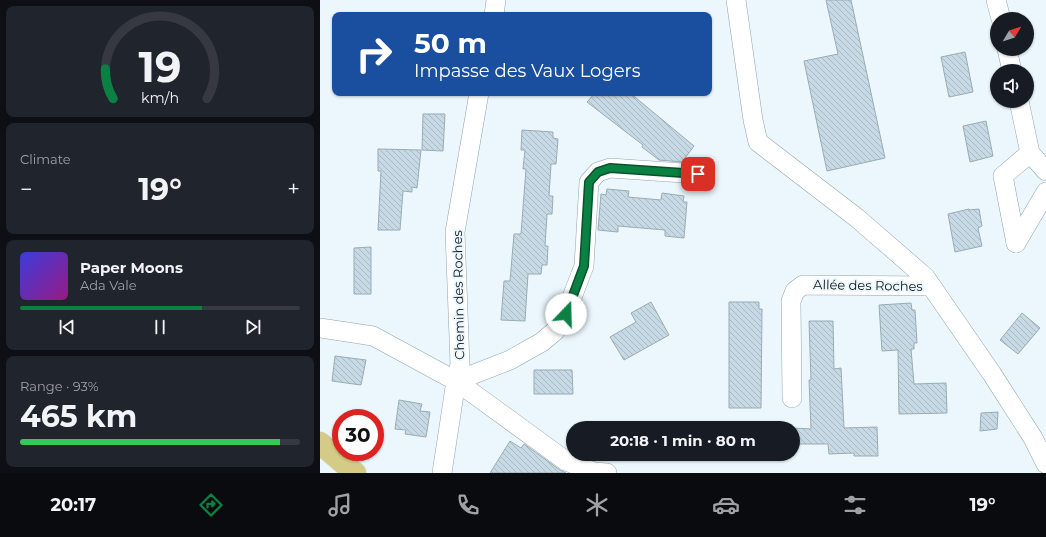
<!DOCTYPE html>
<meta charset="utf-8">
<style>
:root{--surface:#171b24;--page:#20242c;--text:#f1f3f6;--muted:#9ea1a6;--line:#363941;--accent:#0b8043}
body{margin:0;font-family:Montserrat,sans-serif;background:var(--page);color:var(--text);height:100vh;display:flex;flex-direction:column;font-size:15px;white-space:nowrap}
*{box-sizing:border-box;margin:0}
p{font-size:13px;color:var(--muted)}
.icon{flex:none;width:22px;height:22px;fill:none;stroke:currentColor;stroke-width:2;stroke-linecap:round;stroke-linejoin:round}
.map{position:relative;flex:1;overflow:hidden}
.sheet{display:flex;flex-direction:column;gap:6px;padding:6px;background:#0d0f14;width:320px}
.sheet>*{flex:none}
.hud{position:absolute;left:12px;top:12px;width:380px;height:84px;border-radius:8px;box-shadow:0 1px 3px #0004;background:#1a4fa0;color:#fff;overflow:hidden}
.needle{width:26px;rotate:51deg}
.controls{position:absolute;left:670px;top:12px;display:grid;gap:8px}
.controls a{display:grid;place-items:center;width:44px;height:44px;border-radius:50%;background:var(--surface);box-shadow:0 1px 3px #0004;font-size:20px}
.speed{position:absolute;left:12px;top:409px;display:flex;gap:8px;font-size:20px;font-weight:700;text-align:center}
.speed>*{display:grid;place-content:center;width:52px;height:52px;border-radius:50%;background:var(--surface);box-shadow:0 1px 3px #0004;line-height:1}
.speed .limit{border:6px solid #d22;background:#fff;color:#111}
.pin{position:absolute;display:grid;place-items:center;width:34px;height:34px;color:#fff;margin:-17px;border-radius:8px;box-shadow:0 2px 6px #0006}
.me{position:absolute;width:44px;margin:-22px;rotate:21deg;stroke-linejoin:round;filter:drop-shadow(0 0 3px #0008)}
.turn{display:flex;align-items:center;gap:14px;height:84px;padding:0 16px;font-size:18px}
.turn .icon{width:52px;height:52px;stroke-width:2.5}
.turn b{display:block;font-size:28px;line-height:34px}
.big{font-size:30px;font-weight:700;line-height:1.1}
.sheet .tile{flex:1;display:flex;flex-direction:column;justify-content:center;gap:6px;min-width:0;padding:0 14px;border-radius:8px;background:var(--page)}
.sheet .dial{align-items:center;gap:0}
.dial svg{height:104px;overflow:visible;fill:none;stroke:var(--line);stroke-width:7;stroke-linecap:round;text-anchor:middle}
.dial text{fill:var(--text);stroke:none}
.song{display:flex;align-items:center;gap:12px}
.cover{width:48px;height:48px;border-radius:6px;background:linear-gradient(135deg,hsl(240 70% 55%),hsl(310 70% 35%))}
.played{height:4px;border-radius:2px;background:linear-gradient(90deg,var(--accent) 65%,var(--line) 65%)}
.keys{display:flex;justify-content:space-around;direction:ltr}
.heat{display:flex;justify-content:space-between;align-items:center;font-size:22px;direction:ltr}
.charge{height:6px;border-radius:3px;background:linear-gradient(90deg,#34c759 93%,var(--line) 0)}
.trip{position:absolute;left:246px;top:421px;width:234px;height:40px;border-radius:20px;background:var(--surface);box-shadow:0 1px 3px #0004;font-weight:700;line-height:40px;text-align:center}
.tab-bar{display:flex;height:64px;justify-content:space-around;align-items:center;background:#090b0e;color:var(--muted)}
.tab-bar .icon{width:28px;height:28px}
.tab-bar .selected{color:var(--accent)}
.tab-bar b{font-size:18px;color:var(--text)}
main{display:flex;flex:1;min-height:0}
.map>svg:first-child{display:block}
.building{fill:url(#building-back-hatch);stroke:#99abb5}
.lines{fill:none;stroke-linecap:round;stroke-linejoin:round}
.minor-casing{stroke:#92a4ae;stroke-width:20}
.major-casing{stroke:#d4d5d6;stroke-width:23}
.minor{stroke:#fff;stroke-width:19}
.major{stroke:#d3cb86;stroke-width:22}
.route-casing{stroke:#07532c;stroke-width:10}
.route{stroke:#0b8043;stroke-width:7}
.labels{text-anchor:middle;stroke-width:4;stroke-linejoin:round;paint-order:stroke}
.street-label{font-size:13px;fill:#11181b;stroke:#ebf7fd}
</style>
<main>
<section class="sheet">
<div class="tile dial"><svg viewBox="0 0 100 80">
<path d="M14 69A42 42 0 1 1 86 69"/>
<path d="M14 69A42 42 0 0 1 8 46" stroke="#0b8043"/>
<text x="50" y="56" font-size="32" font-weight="700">19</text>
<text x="50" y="72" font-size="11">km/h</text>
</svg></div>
<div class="tile"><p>Climate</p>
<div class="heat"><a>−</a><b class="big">19°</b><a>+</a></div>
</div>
<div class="tile">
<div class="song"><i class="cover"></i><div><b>Paper Moons</b><p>Ada Vale</p></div></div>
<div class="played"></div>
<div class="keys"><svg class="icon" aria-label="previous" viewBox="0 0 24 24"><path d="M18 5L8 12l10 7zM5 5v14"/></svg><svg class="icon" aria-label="pause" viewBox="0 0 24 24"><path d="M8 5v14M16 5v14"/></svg><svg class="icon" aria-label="next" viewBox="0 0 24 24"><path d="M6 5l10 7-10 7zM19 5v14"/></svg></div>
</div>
<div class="tile"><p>Range · 93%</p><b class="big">465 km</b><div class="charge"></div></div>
</section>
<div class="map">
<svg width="726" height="473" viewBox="0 0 726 473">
<defs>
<pattern id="building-back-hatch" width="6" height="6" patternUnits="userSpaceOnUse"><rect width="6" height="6" fill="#c7d9e4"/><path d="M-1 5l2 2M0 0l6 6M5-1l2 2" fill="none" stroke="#aabac3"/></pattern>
</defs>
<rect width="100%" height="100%" fill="#ebf7fd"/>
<g class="building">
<path d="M506 0H531L565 158 507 171 484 61 518 54Z"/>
<path d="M645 52 653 92 629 97 621 57Z"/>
<path d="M275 93H310L374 146 362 162 339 160 322 147 323 145 267 102Z"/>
<path d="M103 114H125L123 151 102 150Z"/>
<path d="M666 121 673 156 650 162 643 126Z"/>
<path d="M202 130 233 132V138L238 139 236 164H231L229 196H233L232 214H227L225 246H228L227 265H222L221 274H208L205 321 181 320 184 281H190L194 234H201L206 169H203L205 150H201Z"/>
<path d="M58 149 101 150 97 188 92 187V192L83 191 80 230H58L61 171H58Z"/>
<path d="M287 189 309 191 308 197 341 200 342 193 364 196 363 202H367L364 238 345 236V230L298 226V232L278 230 281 194 286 195Z"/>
<path d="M649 209V210L659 209 662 226 658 228 662 246 635 252 628 214Z"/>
<path d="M51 247V294H34V248Z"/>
<path d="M331 302 349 335 304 360 290 337 316 322 311 313Z"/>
<path d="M409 302H439V309H442L441 408H409Z"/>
<path d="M591 303 592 310H595L597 343H594V349H591L594 384 626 383 627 413 579 414 578 350 562 351 559 305Z"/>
<path d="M702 313 720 328 698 354 680 340Z"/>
<path d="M489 321H513L514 369 521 368 524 428 557 427 558 456H534V453L509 454 508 444H473V428L491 429 489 380H491Z"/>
<path d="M15 356 46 360 41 385 12 381Z"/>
<path d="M214 370H252L253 394H214Z"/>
<path d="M79 400 102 404 100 411 110 412 106 437 85 434 86 430 75 429Z"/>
<path d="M678 412 677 429 660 431 661 413Z"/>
<path d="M190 441 201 448 204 444 240 470 246 473H170Z"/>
</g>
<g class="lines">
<g class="minor-casing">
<g id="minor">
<path d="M416 0 433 120 438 142 537 218 605 277 672 374 713 438 726 464"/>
<path d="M676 0 681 19"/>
<path d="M174 15 176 0"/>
<path d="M687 49 692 71"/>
<path d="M699 101 710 153 726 171"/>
<path d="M696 243 683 176 710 153"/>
<path d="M696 243 726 192"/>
<path d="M0 328 53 336 136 381 246 461 274 472 287 473"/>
<path d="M136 381 190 360 222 342 235 331 246 313 264 266 269 182 278 172 290 168 378 174"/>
<path d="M472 398 471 301 475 291 483 285 611 286"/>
<path d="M122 473 136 381 140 365 135 232 159 93"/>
</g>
</g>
<g class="major-casing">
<path id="major" d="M0 443 35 473"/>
</g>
<use href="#minor" class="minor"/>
<use href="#major" class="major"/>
</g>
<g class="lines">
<g class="route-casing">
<path id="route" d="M246 314 264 266 269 182 278 172 290 168 378 174"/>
</g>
<use href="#route" class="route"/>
</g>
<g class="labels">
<g class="street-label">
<text transform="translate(548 285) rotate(1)" y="5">Allée des Roches</text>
<text transform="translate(138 295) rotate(-91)" y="5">Chemin des Roches</text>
</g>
</g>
</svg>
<div class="controls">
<a><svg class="needle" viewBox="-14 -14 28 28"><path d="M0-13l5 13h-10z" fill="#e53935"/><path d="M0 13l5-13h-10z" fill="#9ea1a6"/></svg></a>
<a><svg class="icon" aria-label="sound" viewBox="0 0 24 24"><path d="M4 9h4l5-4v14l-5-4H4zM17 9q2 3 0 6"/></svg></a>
</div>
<div class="speed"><div class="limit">30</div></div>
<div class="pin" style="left:378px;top:174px;background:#d93025"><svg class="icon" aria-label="arrive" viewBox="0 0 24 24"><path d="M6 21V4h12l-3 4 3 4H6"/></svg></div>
<svg class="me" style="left:246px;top:314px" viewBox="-20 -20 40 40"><circle r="19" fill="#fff"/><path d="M0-13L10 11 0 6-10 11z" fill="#0b8043"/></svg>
<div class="trip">20:18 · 1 min · 80 m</div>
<div class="hud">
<div class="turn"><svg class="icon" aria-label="right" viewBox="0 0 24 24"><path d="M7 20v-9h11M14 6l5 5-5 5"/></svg><div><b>50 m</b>Impasse des Vaux Logers</div></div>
</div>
</div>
</main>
<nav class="tab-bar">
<b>20:17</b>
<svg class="icon selected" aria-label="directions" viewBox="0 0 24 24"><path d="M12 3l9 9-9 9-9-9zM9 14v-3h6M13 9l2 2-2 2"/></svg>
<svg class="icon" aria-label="music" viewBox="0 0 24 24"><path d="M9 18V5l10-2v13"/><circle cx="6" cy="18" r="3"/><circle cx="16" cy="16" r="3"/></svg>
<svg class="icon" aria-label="phone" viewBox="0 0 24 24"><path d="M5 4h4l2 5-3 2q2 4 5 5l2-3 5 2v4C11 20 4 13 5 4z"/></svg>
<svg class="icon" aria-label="climate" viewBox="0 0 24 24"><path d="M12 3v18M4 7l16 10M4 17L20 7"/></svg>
<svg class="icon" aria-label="car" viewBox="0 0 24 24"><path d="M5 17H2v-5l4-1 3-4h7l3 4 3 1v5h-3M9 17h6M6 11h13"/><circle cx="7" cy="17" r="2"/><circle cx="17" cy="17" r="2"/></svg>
<svg class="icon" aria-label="filters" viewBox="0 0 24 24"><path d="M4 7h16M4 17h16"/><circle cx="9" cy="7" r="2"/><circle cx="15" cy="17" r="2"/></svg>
<b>19°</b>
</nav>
